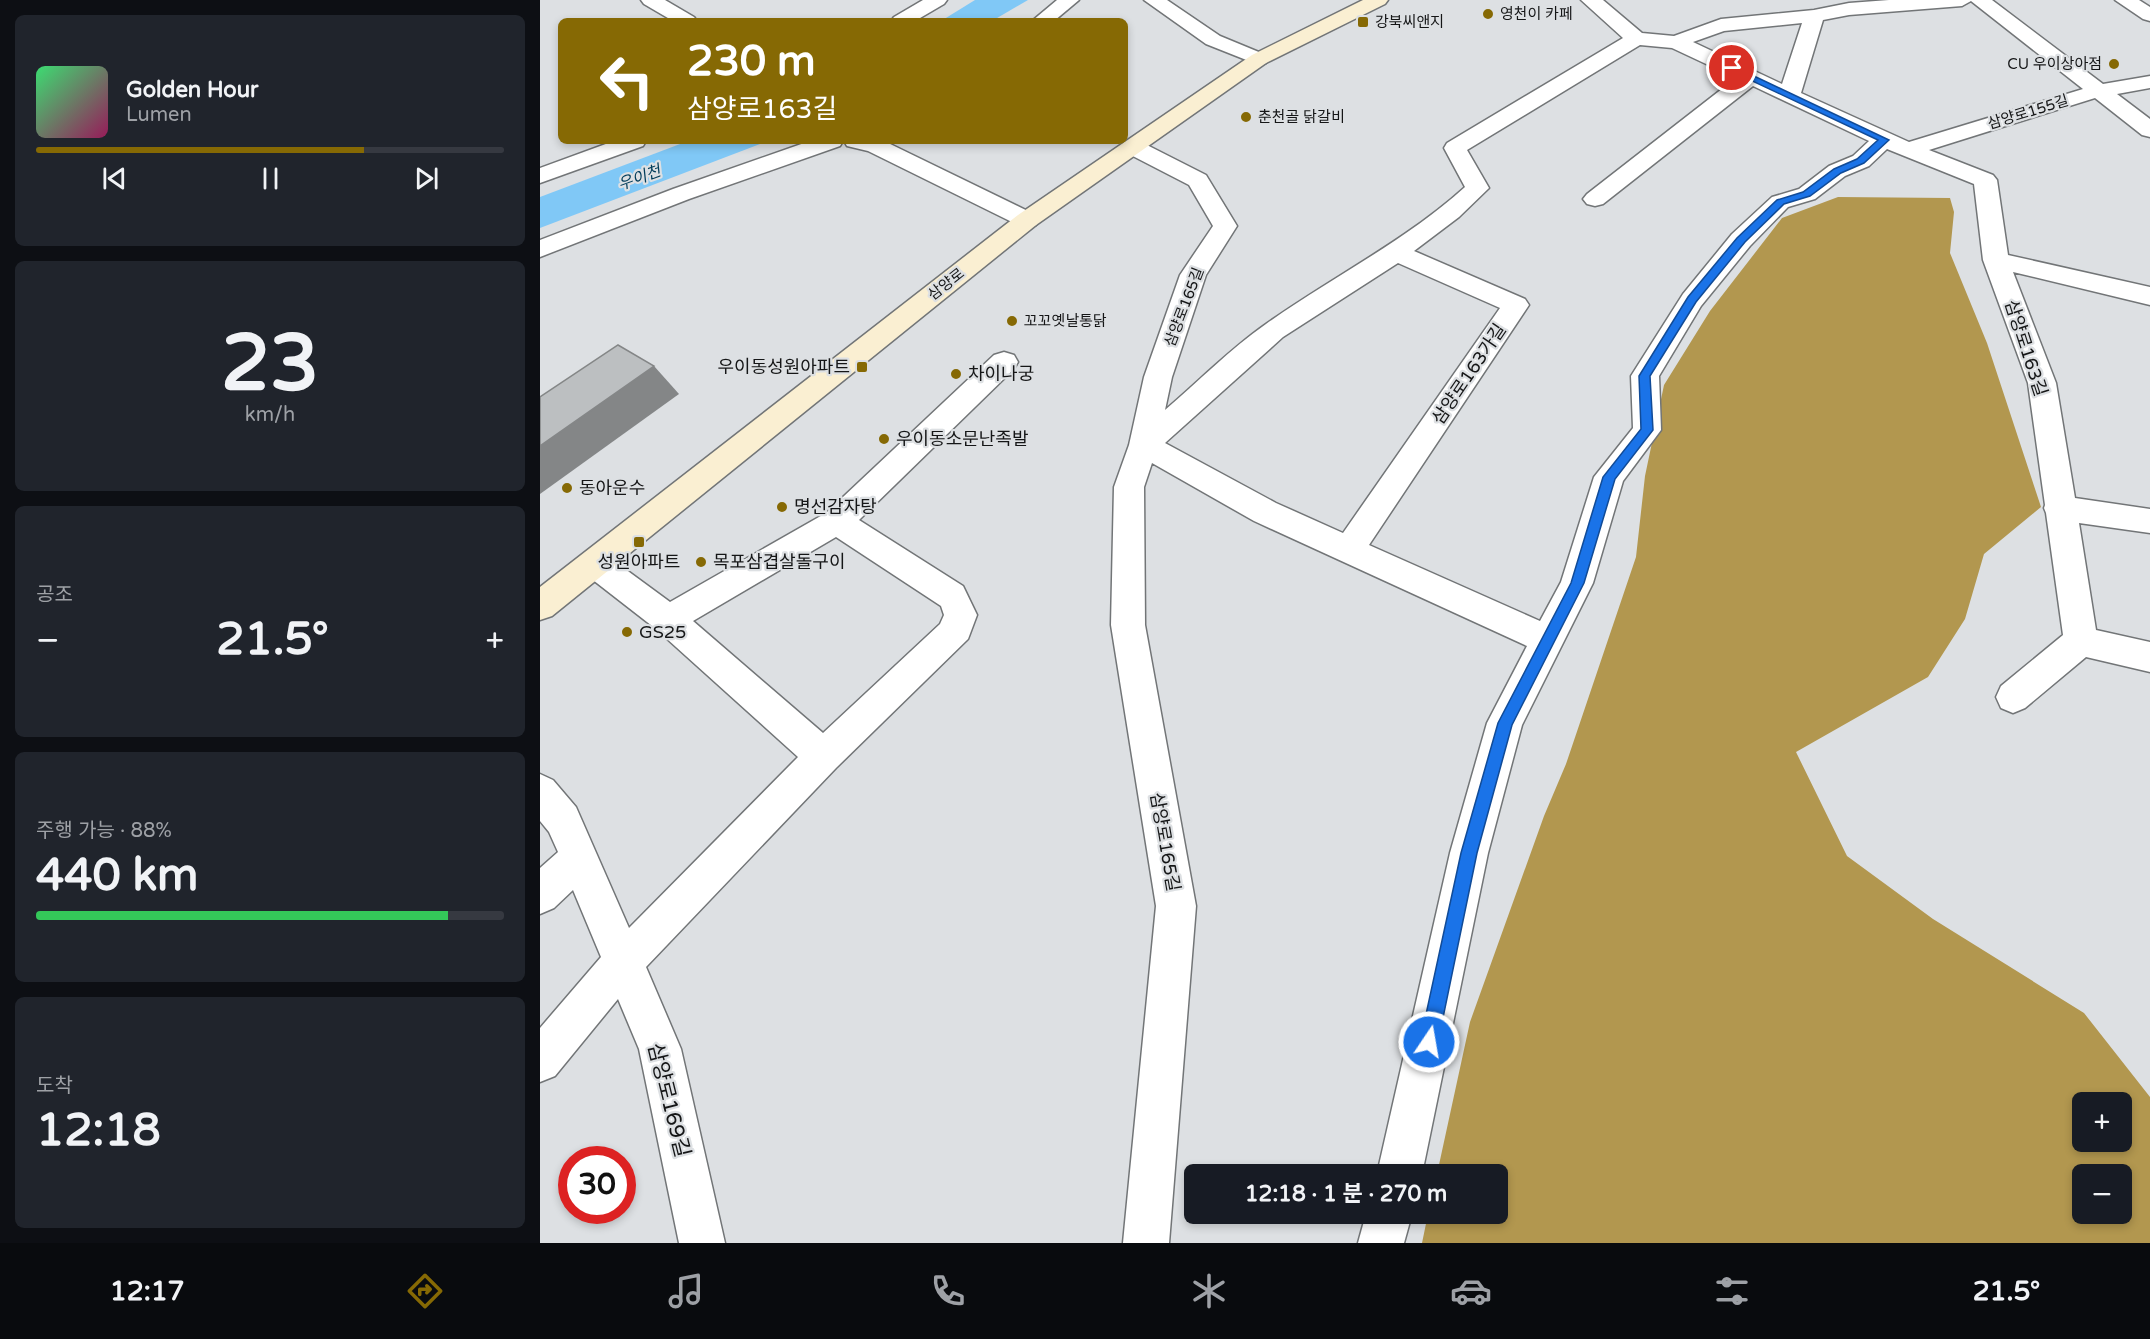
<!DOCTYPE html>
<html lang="ko">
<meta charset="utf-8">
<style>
:root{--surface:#171b24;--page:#20242c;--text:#f1f3f6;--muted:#9ea1a6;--line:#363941;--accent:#866904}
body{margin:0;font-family:"Varela Round","Noto Sans KR",sans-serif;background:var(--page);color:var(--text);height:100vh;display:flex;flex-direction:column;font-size:22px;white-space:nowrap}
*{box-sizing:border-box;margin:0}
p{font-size:20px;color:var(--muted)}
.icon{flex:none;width:33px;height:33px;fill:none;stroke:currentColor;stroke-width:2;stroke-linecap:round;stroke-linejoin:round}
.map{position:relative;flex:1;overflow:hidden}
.side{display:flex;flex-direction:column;gap:15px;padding:15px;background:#0d0f14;width:540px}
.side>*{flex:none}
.banner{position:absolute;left:18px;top:18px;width:570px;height:126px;border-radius:9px;box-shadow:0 3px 9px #0003;background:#866904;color:#fff;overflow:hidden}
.fabs{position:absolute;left:1532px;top:1092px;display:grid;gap:12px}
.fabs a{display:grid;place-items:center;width:60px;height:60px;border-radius:9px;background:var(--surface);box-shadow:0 3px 9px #0003;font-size:30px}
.speed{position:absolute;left:18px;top:1146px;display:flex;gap:12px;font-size:30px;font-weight:700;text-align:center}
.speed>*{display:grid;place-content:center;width:78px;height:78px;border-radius:50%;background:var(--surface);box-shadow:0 3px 9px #0003;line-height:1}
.speed .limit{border:9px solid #d22;background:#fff;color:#111}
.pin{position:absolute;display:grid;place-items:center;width:51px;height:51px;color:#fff;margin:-26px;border:3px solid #fff;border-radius:50%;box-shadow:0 2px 6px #0007}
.me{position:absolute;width:66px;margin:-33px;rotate:12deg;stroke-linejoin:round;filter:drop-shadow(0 0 4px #0008)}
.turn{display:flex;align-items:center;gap:21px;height:126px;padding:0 30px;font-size:27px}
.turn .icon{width:78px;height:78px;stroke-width:2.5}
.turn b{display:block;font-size:42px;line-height:51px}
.big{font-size:45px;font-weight:700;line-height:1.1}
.side .tile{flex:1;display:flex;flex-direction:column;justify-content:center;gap:9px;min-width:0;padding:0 21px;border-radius:9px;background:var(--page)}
.side .dial{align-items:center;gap:0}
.dial b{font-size:78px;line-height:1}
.song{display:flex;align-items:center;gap:18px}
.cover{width:72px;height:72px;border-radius:9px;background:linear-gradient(135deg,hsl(140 70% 55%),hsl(330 70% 35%))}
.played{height:6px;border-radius:3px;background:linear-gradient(90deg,var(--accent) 70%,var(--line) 70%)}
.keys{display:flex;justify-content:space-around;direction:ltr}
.heat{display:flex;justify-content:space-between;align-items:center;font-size:33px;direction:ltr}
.charge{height:9px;border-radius:4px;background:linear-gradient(90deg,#34c759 88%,var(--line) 0)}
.trip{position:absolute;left:644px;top:1164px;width:324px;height:60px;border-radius:9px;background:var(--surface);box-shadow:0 3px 9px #0003;font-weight:700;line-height:60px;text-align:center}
.tabs{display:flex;height:96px;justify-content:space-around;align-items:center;background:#090b0e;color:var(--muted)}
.tabs .icon{width:42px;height:42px}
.tabs .active{color:var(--accent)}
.tabs b{font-size:27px;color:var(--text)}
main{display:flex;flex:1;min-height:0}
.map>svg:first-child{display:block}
.forest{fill:#b2974f;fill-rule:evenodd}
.water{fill:#80c8f6}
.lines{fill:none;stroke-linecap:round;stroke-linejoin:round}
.street-casing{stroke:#727577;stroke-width:3}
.secondary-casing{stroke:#727577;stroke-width:3}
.street{fill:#fff;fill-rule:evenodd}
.secondary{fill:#faefd2;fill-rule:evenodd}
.shaded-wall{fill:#848687}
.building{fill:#bcbfc1;stroke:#848687;stroke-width:1.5}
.route{fill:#1a73e8;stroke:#114b97;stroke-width:1.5}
.poi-dot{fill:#866904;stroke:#dde0e3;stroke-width:2}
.labels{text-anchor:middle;stroke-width:4.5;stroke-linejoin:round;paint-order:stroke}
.far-poi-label{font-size:15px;fill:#151617;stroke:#dde0e3;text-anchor:start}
.far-street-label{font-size:15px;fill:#151617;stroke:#dde0e3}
.far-water-label{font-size:16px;font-style:italic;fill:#003c5a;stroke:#dde0e3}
.street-label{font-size:18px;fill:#151617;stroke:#dde0e3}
.poi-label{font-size:18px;fill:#151617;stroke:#dde0e3;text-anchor:start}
.near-street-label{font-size:21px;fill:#151617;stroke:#dde0e3}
</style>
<main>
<section class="side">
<div class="tile">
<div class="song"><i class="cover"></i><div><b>Golden Hour</b><p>Lumen</p></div></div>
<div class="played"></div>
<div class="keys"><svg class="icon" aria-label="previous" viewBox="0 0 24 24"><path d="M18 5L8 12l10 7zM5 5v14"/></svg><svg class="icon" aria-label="pause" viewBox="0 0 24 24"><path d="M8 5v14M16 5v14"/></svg><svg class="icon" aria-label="next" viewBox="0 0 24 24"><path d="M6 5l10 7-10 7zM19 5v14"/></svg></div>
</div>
<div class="tile dial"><b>23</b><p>km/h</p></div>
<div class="tile"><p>공조</p>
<div class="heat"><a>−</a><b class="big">21.5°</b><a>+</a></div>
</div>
<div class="tile"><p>주행 가능 · 88%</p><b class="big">440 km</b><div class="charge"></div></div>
<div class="tile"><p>도착</p><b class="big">12:18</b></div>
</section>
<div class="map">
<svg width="1610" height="1243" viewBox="0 0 1610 1243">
<rect width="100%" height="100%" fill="#dde0e3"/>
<path class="forest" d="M1298 197 1410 198 1414 212 1410 253 1447 343 1501 507 1444 554 1425 619 1388 677 1256 752 1307 856 1393 919 1544 1013 1610 1097V1243H882L888 1214H957V1174H897L930 1022 1004 816 1026 764 1096 557 1105 476 1124 385 1170 311 1242 218ZM1542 1102H1581V1142H1542ZM1542 1174H1581V1214H1542Z"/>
<g class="water">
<path d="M435 0H488L452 21H401Z"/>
<path d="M148 141H228L0 228V197Z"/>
</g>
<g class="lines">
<g class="street-casing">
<g id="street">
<path d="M101 0H125L154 17 157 21H133L104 4Z"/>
<path d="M383 0H407L404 4 375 21H351L354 17Z"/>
<path d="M517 0H539L514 21H492Z"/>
<path d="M604 0H627L680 36 726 55 729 59 726 63 719 65 666 44Z"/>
<path d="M1041 0H1063L1102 33 1134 36 1181 19 1274 10 1309 3 1349 0H1452L1563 84 1610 76V88L1577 94 1610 119V137L1602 135 1555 98 1389 150 1453 175 1457 180 1468 255 1610 287V305L1473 272 1516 383 1535 498 1610 509V533L1539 523 1556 630 1610 642V672L1546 657 1485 708 1473 713 1461 708 1456 697 1461 686 1523 635 1506 513 1504 508 1505 505 1488 383 1443 260 1434 184 1347 149 1329 166 1305 176 1275 199 1248 207 1210 246 1161 306 1119 376 1121 430 1083 481 1053 583 982 725 948 853 882 1174H837L910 853 947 723 987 646 714 521 612 463 604 487 605 625 656 906 629 1243H583L616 906 571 625 574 487 589 445 604 377 640 275 673 226 649 185 585 152 582 147 585 142 593 140 601 142 666 175 697 226 666 275 632 377 625 410C658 382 690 349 726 324 792 277 864 242 925 187L904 148 907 143 1083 38ZM1431 1 1543 89 1369 142 1261 93 1283 20 1309 15 1422 6ZM1262 23 1242 84 1153 42 1184 31ZM1100 45 1132 48 1196 78 1047 194 1043 199 1047 204 1055 206 1063 204 1213 86 1329 141 1313 156 1289 166 1259 189 1232 197 1192 234 1143 294 1091 376 1093 428 1054 477 1021 582 1000 621 829 545 989 305 985 299 874 251 919 217 949 188 927 150ZM858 263 960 308 803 533 736 503 625 443 743 337Z"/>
<path d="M1575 0H1599L1610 7V21L1603 19Z"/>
<path d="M74 141H106L103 146 0 183V168Z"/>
<path d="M270 141H303L300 146 149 199 0 257V240L133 189Z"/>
<path d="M304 141H344L496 215 499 220 496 225 487 228 478 225 328 151 307 146Z"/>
<path d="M464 352 474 355 478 362 474 369 319 520 423 586 437 615 428 639 296 768 106 967 141 1049 185 1243H139L99 1049 78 999 15 1076 0 1082V1028L61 957 33 890 14 908 0 914V868L18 852 9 832 0 821V774L13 780 36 807 89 928 258 757 116 629 44 573 39 564 44 555 55 551 66 555 130 602 286 513 454 355ZM296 537 401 606 404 615 400 624 283 733 153 621Z"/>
<path d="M826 1214H872L864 1243H818Z"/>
</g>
</g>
<g class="secondary-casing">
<path id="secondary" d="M823 0H848L845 4 726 63 496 225 12 616 0 620V587L478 215 712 55Z"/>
</g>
<use href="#street" class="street"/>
<use href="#secondary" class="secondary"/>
</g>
<path class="shaded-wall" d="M114 366 139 394 0 494V446Z"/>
<path class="building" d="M78 345 114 366 0 446V397Z"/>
<path class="route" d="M1189 67H1195L1349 140 1324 163 1301 173 1270 196 1244 204 1205 242 1156 302 1110 376 1113 430 1075 479 1044 583 972 725 937 853 898 1042 895 1048 889 1051 883 1048 880 1042 921 853 958 723 1031 583 1063 477 1101 429 1099 376 1148 297 1197 238 1237 200 1263 192 1294 169 1317 159 1338 140 1189 70Z"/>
<g class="poi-dot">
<circle cx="948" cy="14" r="6"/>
<rect x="817" y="16" width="12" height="12" rx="3"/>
<circle cx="1574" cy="64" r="6"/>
<circle cx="706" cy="117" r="6"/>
<circle cx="472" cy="321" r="6"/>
<rect x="316" y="361" width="12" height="12" rx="3"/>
<circle cx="416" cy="374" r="6"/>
<circle cx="344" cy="439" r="6"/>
<circle cx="27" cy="488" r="6"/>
<circle cx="242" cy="507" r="6"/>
<rect x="93" y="536" width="12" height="12" rx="3"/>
<circle cx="161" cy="562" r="6"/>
<circle cx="87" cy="632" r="6"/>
</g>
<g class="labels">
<g class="far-poi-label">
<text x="960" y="19">영천이 카페</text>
<text x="835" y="27">강북씨앤지</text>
<text x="1562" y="69" text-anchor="end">CU 우이상아점</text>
<text x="718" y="122">춘천골 닭갈비</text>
<text x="484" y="326">꼬꼬옛날통닭</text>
</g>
<g class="far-street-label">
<text transform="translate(1488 112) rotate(-17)" y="5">삼양로155길</text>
<text transform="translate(406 284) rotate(-38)" y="5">삼양로</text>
<text transform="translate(644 307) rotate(-69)" y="5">삼양로165길</text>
</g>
<g class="far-water-label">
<text transform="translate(99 177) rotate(-20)" y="6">우이천</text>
</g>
<g class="street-label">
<text transform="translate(1486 348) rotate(72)" y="6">삼양로163길</text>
<text transform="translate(929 374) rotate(-56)" y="6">삼양로163가길</text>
<text transform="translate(625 842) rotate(80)" y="6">삼양로165길</text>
</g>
<g class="poi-label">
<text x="310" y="373" text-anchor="end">우이동성원아파트</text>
<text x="428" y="380">차이나궁</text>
<text x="356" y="445">우이동소문난족발</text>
<text x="39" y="494">동아운수</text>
<text x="254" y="513">명선감자탕</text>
<text x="99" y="568" text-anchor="middle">성원아파트</text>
<text x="173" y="568">목포삼겹살돌구이</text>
<text x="99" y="638">GS25</text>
</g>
<g class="near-street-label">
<text transform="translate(129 1100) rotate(76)" y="7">삼양로169길</text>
</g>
</g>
</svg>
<div class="fabs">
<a>+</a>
<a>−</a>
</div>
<div class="speed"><div class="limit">30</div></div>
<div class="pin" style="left:1192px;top:68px;background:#d93025"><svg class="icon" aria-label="arrive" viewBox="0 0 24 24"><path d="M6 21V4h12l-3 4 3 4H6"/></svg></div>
<svg class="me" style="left:889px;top:1042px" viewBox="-20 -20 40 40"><circle r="17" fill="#1a73e8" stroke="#fff" stroke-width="3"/><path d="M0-11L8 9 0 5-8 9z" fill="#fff"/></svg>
<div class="trip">12:18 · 1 분 · 270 m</div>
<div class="banner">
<div class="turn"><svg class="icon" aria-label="left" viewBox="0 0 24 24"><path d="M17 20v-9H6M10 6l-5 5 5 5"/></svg><div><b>230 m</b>삼양로163길</div></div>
</div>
</div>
</main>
<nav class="tabs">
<b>12:17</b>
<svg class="icon active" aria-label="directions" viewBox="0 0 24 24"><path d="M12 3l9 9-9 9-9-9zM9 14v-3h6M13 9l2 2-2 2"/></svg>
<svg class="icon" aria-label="music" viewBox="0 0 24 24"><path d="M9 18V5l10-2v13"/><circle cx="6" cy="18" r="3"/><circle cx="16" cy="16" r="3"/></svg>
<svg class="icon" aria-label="phone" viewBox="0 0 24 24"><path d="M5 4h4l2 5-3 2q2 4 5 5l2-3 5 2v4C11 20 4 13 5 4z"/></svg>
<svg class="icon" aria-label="climate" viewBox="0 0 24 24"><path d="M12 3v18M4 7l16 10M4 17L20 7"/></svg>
<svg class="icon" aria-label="car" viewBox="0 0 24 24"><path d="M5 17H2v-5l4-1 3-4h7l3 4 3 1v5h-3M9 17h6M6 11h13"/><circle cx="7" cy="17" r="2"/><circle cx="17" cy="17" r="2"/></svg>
<svg class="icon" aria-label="filters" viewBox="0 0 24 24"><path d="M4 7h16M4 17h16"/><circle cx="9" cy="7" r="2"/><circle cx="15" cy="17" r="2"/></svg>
<b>21.5°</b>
</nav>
